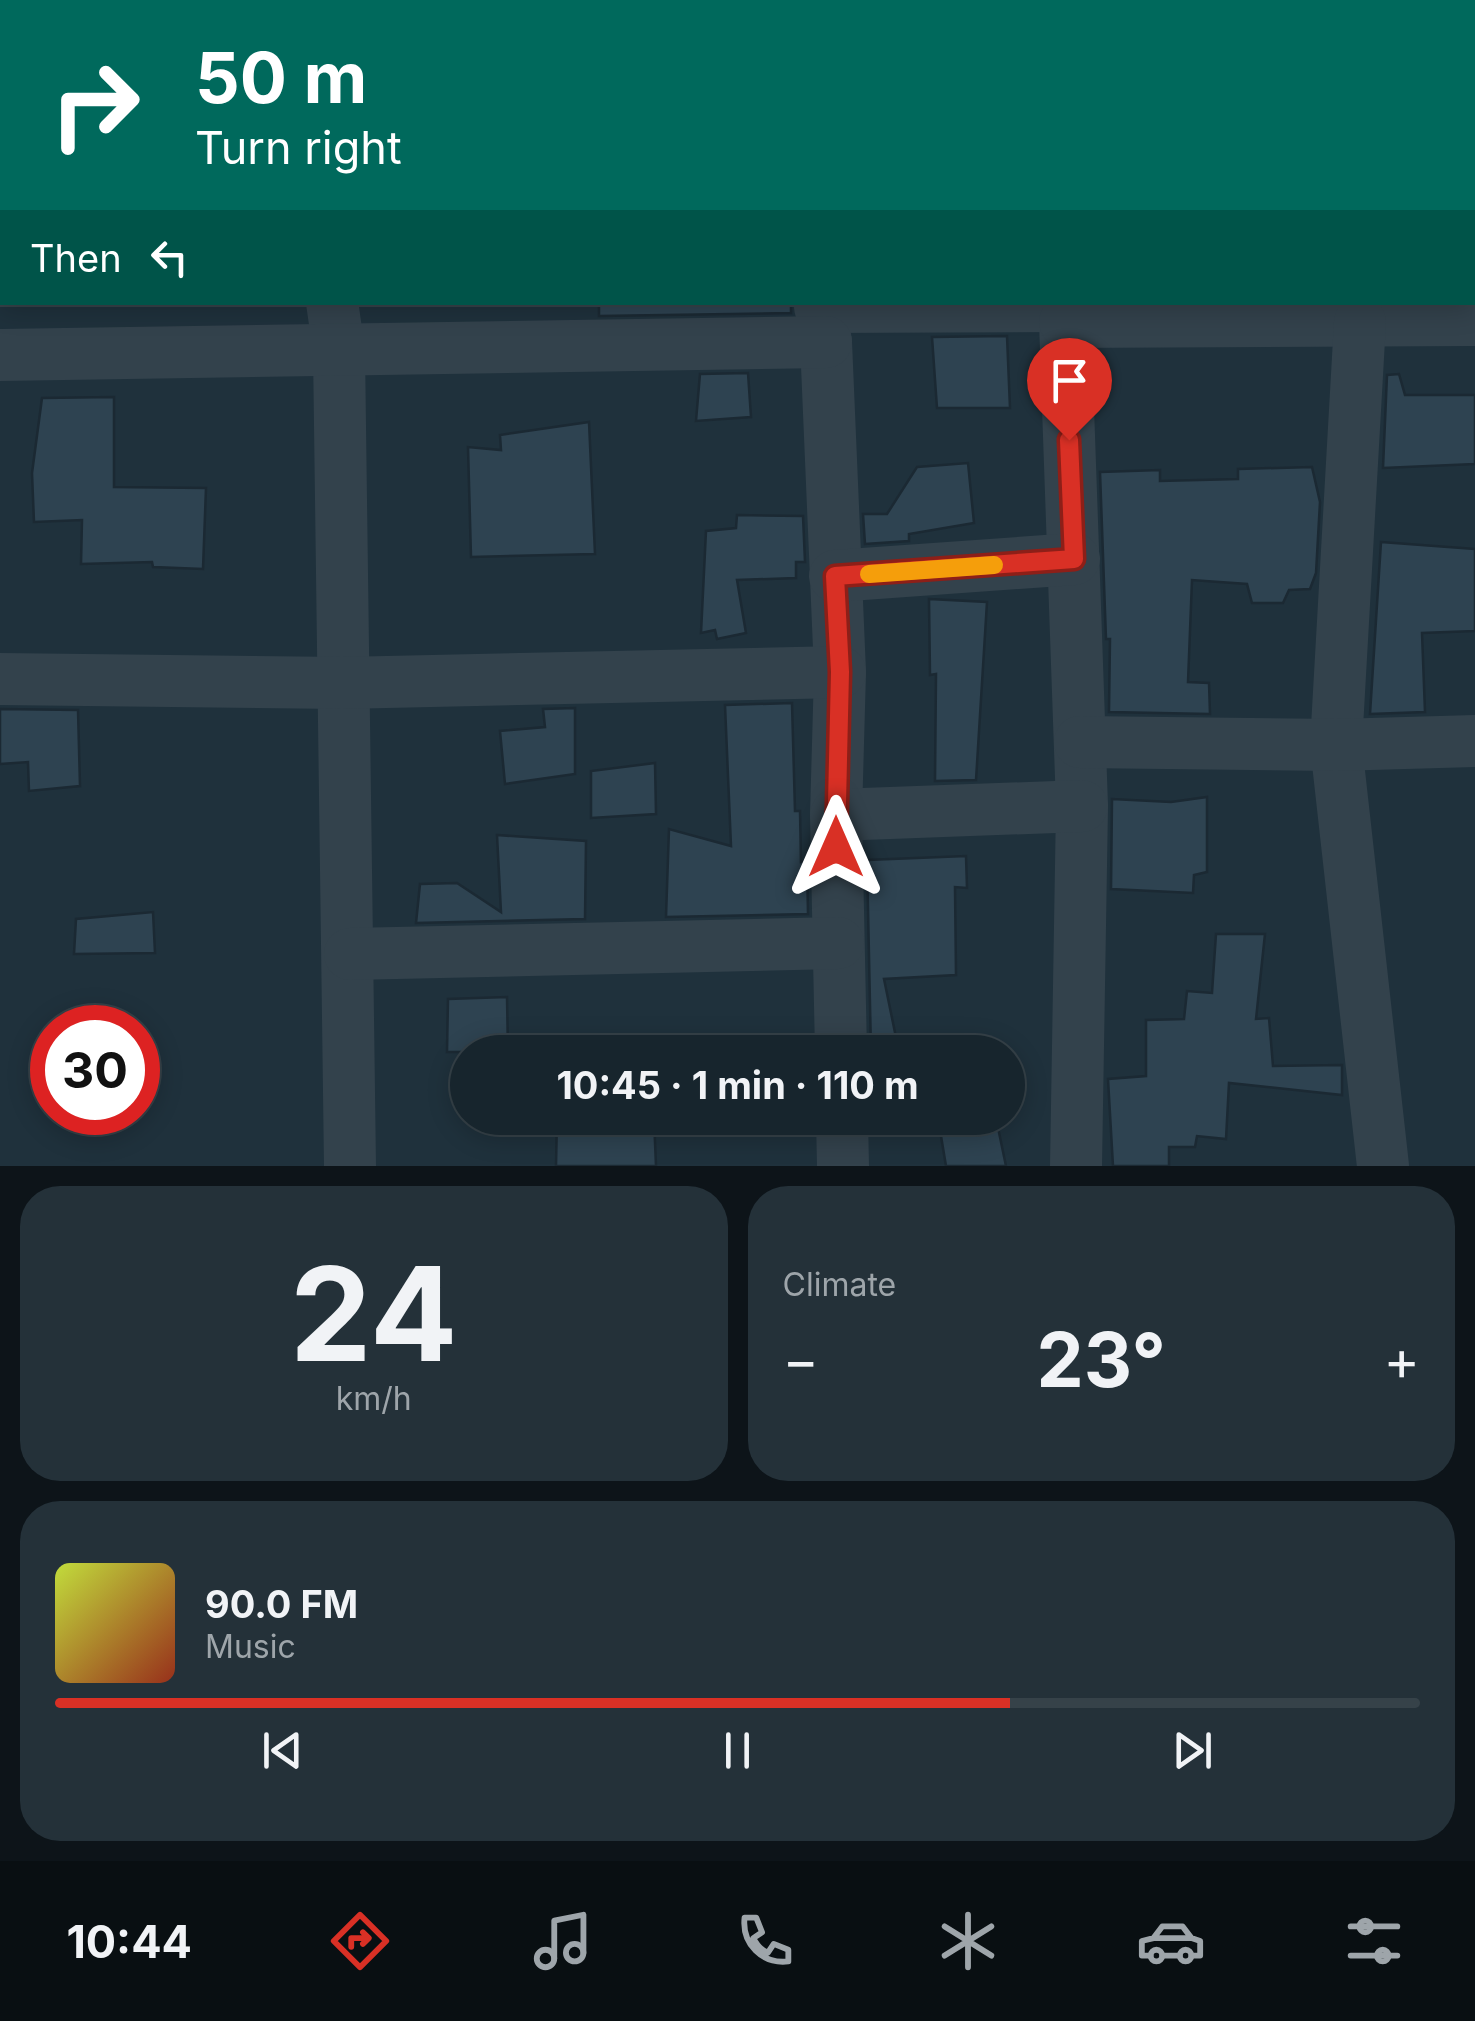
<!DOCTYPE html>
<meta charset="utf-8">
<style>
:root{--surface:#17252d;--page:#243139;--text:#f1f3f6;--muted:#9ea5aa;--line:#364249;--accent:#d93025}
body{margin:0;font-family:Inter,sans-serif;background:var(--page);color:var(--text);height:100vh;display:flex;flex-direction:column;font-size:38px;white-space:nowrap}
*{box-sizing:border-box;margin:0}
p{font-size:32px;color:var(--muted)}
.icon{flex:none;width:55px;height:55px;fill:none;stroke:currentColor;stroke-width:2;stroke-linecap:round;stroke-linejoin:round}
.map{position:relative;height:1166px;overflow:hidden}
.panel{display:flex;flex-direction:column;gap:20px;padding:20px;background:#0d1419;flex:1}
.panel>*{flex:none}
.hud{position:absolute;left:0px;top:0px;width:1475px;height:305px;box-shadow:0 5px 25px #0003,0 0 0 2px var(--line);background:#00695c;color:#fff;overflow:hidden}
.speed{position:absolute;left:30px;top:1005px;display:flex;gap:20px;font-size:50px;font-weight:700;text-align:center}
.speed>*{display:grid;place-content:center;width:130px;height:130px;border-radius:50%;background:var(--surface);box-shadow:0 5px 25px #0003,0 0 0 2px var(--line);line-height:1}
.speed .limit{border:15px solid #d22;background:#fff;color:#111}
.pin{position:absolute;display:grid;place-items:center;width:85px;height:85px;color:#fff;margin:-102px -42px;border-radius:50% 50% 50% 0;rotate:-45deg;box-shadow:0 0 10px #0007}
.pin .icon{rotate:45deg}
.me{position:absolute;width:110px;margin:-55px;rotate:0deg;stroke-linejoin:round;filter:drop-shadow(0 0 8px #0008)}
.turn{display:flex;align-items:center;gap:35px;height:210px;padding:0 30px;font-size:45px}
.turn .icon{width:130px;height:130px;stroke-width:2.5}
.turn b{display:block;font-size:70px;line-height:85px}
.then{display:flex;align-items:center;height:95px;padding:0 30px;background:#0003;gap:20px;font-size:38px}
.big{font-size:75px;font-weight:700;line-height:1.1}
.panel .card{flex:1;display:flex;flex-direction:column;justify-content:center;gap:15px;min-width:0;padding:0 35px;border-radius:40px;background:var(--page)}
.panel .dial{align-items:center;gap:0}
.dial b{font-size:130px;line-height:1}
.song{display:flex;align-items:center;gap:30px}
.cover{width:120px;height:120px;border-radius:15px;background:linear-gradient(135deg,hsl(70 70% 55%),hsl(10 70% 35%))}
.played{height:10px;border-radius:5px;background:linear-gradient(90deg,var(--accent) 70%,var(--line) 70%)}
.keys{display:flex;justify-content:space-around;direction:ltr}
.heat{display:flex;justify-content:space-between;align-items:center;font-size:55px;direction:ltr}
.panel .tiles{flex:1;display:grid;gap:20px;grid-template-columns:1fr 1fr}
.card:last-child{grid-column:span 2}
.trip{position:absolute;left:450px;top:1035px;width:575px;height:100px;border-radius:50px;background:var(--surface);box-shadow:0 5px 25px #0003,0 0 0 2px var(--line);font-weight:700;line-height:100px;text-align:center}
.menu{display:flex;height:160px;justify-content:space-around;align-items:center;background:#090f12;color:var(--muted)}
.menu .icon{width:70px;height:70px}
.menu .on{color:var(--accent)}
.menu b{font-size:45px;color:var(--text)}
.map>svg:first-child{display:block}
.building{fill:#2e4351;stroke:#1b2933;stroke-width:2.5}
.lines{fill:none;stroke-linecap:round;stroke-linejoin:round}
.minor{stroke:#33424c;stroke-width:52}
.route-casing{stroke:#8d1f18;stroke-width:25}
.route{stroke:#d93025;stroke-width:18}
.slow{stroke:#f59e0b;stroke-width:18}
</style>
<div class="map">
<svg width="1475" height="1166" viewBox="0 0 1475 1166">
<rect width="100%" height="100%" fill="#1f313c"/>
<g class="building">
<path d="M599 302H791V313L599 316Z"/>
<path d="M1007 336 1010 408H937L932 337Z"/>
<path d="M748 373 751 417 696 421 700 374Z"/>
<path d="M1399 374 1405 395H1475V464L1383 468 1387 375Z"/>
<path d="M114 397V487L206 488 203 569 153 567 152 562 81 564 82 520 34 522 32 473 42 398Z"/>
<path d="M589 422 595 554 471 557 468 447 501 450 500 435Z"/>
<path d="M968 463 974 523 909 534V541L865 544 863 514H887L917 467Z"/>
<path d="M1312 467 1320 502 1316 573 1310 589 1289 590 1283 603H1252L1247 584 1192 580 1188 682 1209 683 1210 714 1109 712 1110 639H1106L1100 472 1160 470V481L1238 479V469Z"/>
<path d="M737 515 803 516 805 562H796V578L737 580 746 633 717 639 715 630 701 633 706 531 736 528Z"/>
<path d="M1381 542 1475 549V631L1422 633 1425 712 1370 714Z"/>
<path d="M929 599 987 602 976 780 935 781 936 674 930 675Z"/>
<path d="M792 703 795 811H800L801 862 807 861 808 914 666 917 669 829 731 846 725 705Z"/>
<path d="M575 708V774L505 784 500 731 545 727 543 709Z"/>
<path d="M0 709 78 710 80 786 29 791 28 762 0 764Z"/>
<path d="M655 763 656 814 591 818V771Z"/>
<path d="M1207 797V872L1194 875 1193 893 1111 889 1112 799 1171 802Z"/>
<path d="M497 835 586 841 585 919 416 923 420 884 457 883 501 912Z"/>
<path d="M966 856 967 888 955 887 956 975 884 979 899 1052H871L867 860Z"/>
<path d="M153 912 155 953 74 954 76 919Z"/>
<path d="M1216 934H1265L1256 1019 1269 1018 1273 1066 1342 1065V1095L1229 1083 1226 1139 1197 1136 1195 1147H1169V1166H1113L1108 1079 1146 1076V1020L1184 1019 1187 991 1212 993Z"/>
<path d="M507 997 508 1052H447L448 999Z"/>
<path d="M557 1118H654L656 1166H556Z"/>
<path d="M938 1118H996L1006 1166H946Z"/>
</g>
<g class="lines">
<g class="minor">
<path d="M295 0V2"/>
<path d="M797 0V2"/>
<path d="M1045 2V0"/>
<path d="M1472 44H1475"/>
<path d="M332 302 339 351 350 1166"/>
<path d="M820 302 826 342 840 672 836 815 841 1052"/>
<path d="M1060 302 1065 322 1082 806 1076 1166"/>
<path d="M820 307 1061 306"/>
<path d="M1065 322 1475 320"/>
<path d="M1360 322 1336 745 1383 1166"/>
<path d="M0 355 826 342"/>
<path d="M835 576 1074 559"/>
<path d="M0 679 342 683 840 672"/>
<path d="M1080 742 1336 745 1475 741"/>
<path d="M836 815 1082 806"/>
<path d="M350 954 838 943"/>
<path d="M842 1118 843 1166"/>
</g>
</g>
<g class="lines">
<g class="route-casing">
<path id="route" d="M836 847 840 672 835 576 1074 559 1069 440"/>
</g>
<use href="#route" class="route"/>
<path class="slow" d="M869 574 994 565"/>
</g>
</svg>
<div class="speed"><div class="limit">30</div></div>
<div class="pin" style="left:1069px;top:440px;background:#d93025"><svg class="icon" aria-label="arrive" viewBox="0 0 24 24"><path d="M6 21V4h12l-3 4 3 4H6"/></svg></div>
<svg class="me" style="left:836px;top:847px" viewBox="-20 -20 40 40"><path d="M0-17L14 15 0 8-14 15z" fill="#d93025" stroke="#fff" stroke-width="4"/></svg>
<div class="trip">10:45 · 1 min · 110 m</div>
<div class="hud">
<div class="turn"><svg class="icon" aria-label="right" viewBox="0 0 24 24"><path d="M7 20v-9h11M14 6l5 5-5 5"/></svg><div><b>50 m</b>Turn right</div></div>
<div class="then">Then<svg class="icon" aria-label="left" viewBox="0 0 24 24"><path d="M17 20v-9H6M10 6l-5 5 5 5"/></svg></div>
</div>
</div>
<section class="panel">
<div class="tiles">
<div class="card dial"><b>24</b><p>km/h</p></div>
<div class="card"><p>Climate</p>
<div class="heat"><a>−</a><b class="big">23°</b><a>+</a></div>
</div>
<div class="card">
<div class="song"><i class="cover"></i><div><b>90.0 FM</b><p>Music</p></div></div>
<div class="played"></div>
<div class="keys"><svg class="icon" aria-label="previous" viewBox="0 0 24 24"><path d="M18 5L8 12l10 7zM5 5v14"/></svg><svg class="icon" aria-label="pause" viewBox="0 0 24 24"><path d="M8 5v14M16 5v14"/></svg><svg class="icon" aria-label="next" viewBox="0 0 24 24"><path d="M6 5l10 7-10 7zM19 5v14"/></svg></div>
</div>
</div>
</section>
<nav class="menu">
<b>10:44</b>
<svg class="icon on" aria-label="directions" viewBox="0 0 24 24"><path d="M12 3l9 9-9 9-9-9zM9 14v-3h6M13 9l2 2-2 2"/></svg>
<svg class="icon" aria-label="music" viewBox="0 0 24 24"><path d="M9 18V5l10-2v13"/><circle cx="6" cy="18" r="3"/><circle cx="16" cy="16" r="3"/></svg>
<svg class="icon" aria-label="phone" viewBox="0 0 24 24"><path d="M5 4h4l2 5-3 2q2 4 5 5l2-3 5 2v4C11 20 4 13 5 4z"/></svg>
<svg class="icon" aria-label="climate" viewBox="0 0 24 24"><path d="M12 3v18M4 7l16 10M4 17L20 7"/></svg>
<svg class="icon" aria-label="car" viewBox="0 0 24 24"><path d="M5 17H2v-5l4-1 3-4h7l3 4 3 1v5h-3M9 17h6M6 11h13"/><circle cx="7" cy="17" r="2"/><circle cx="17" cy="17" r="2"/></svg>
<svg class="icon" aria-label="filters" viewBox="0 0 24 24"><path d="M4 7h16M4 17h16"/><circle cx="9" cy="7" r="2"/><circle cx="15" cy="17" r="2"/></svg>
</nav>
